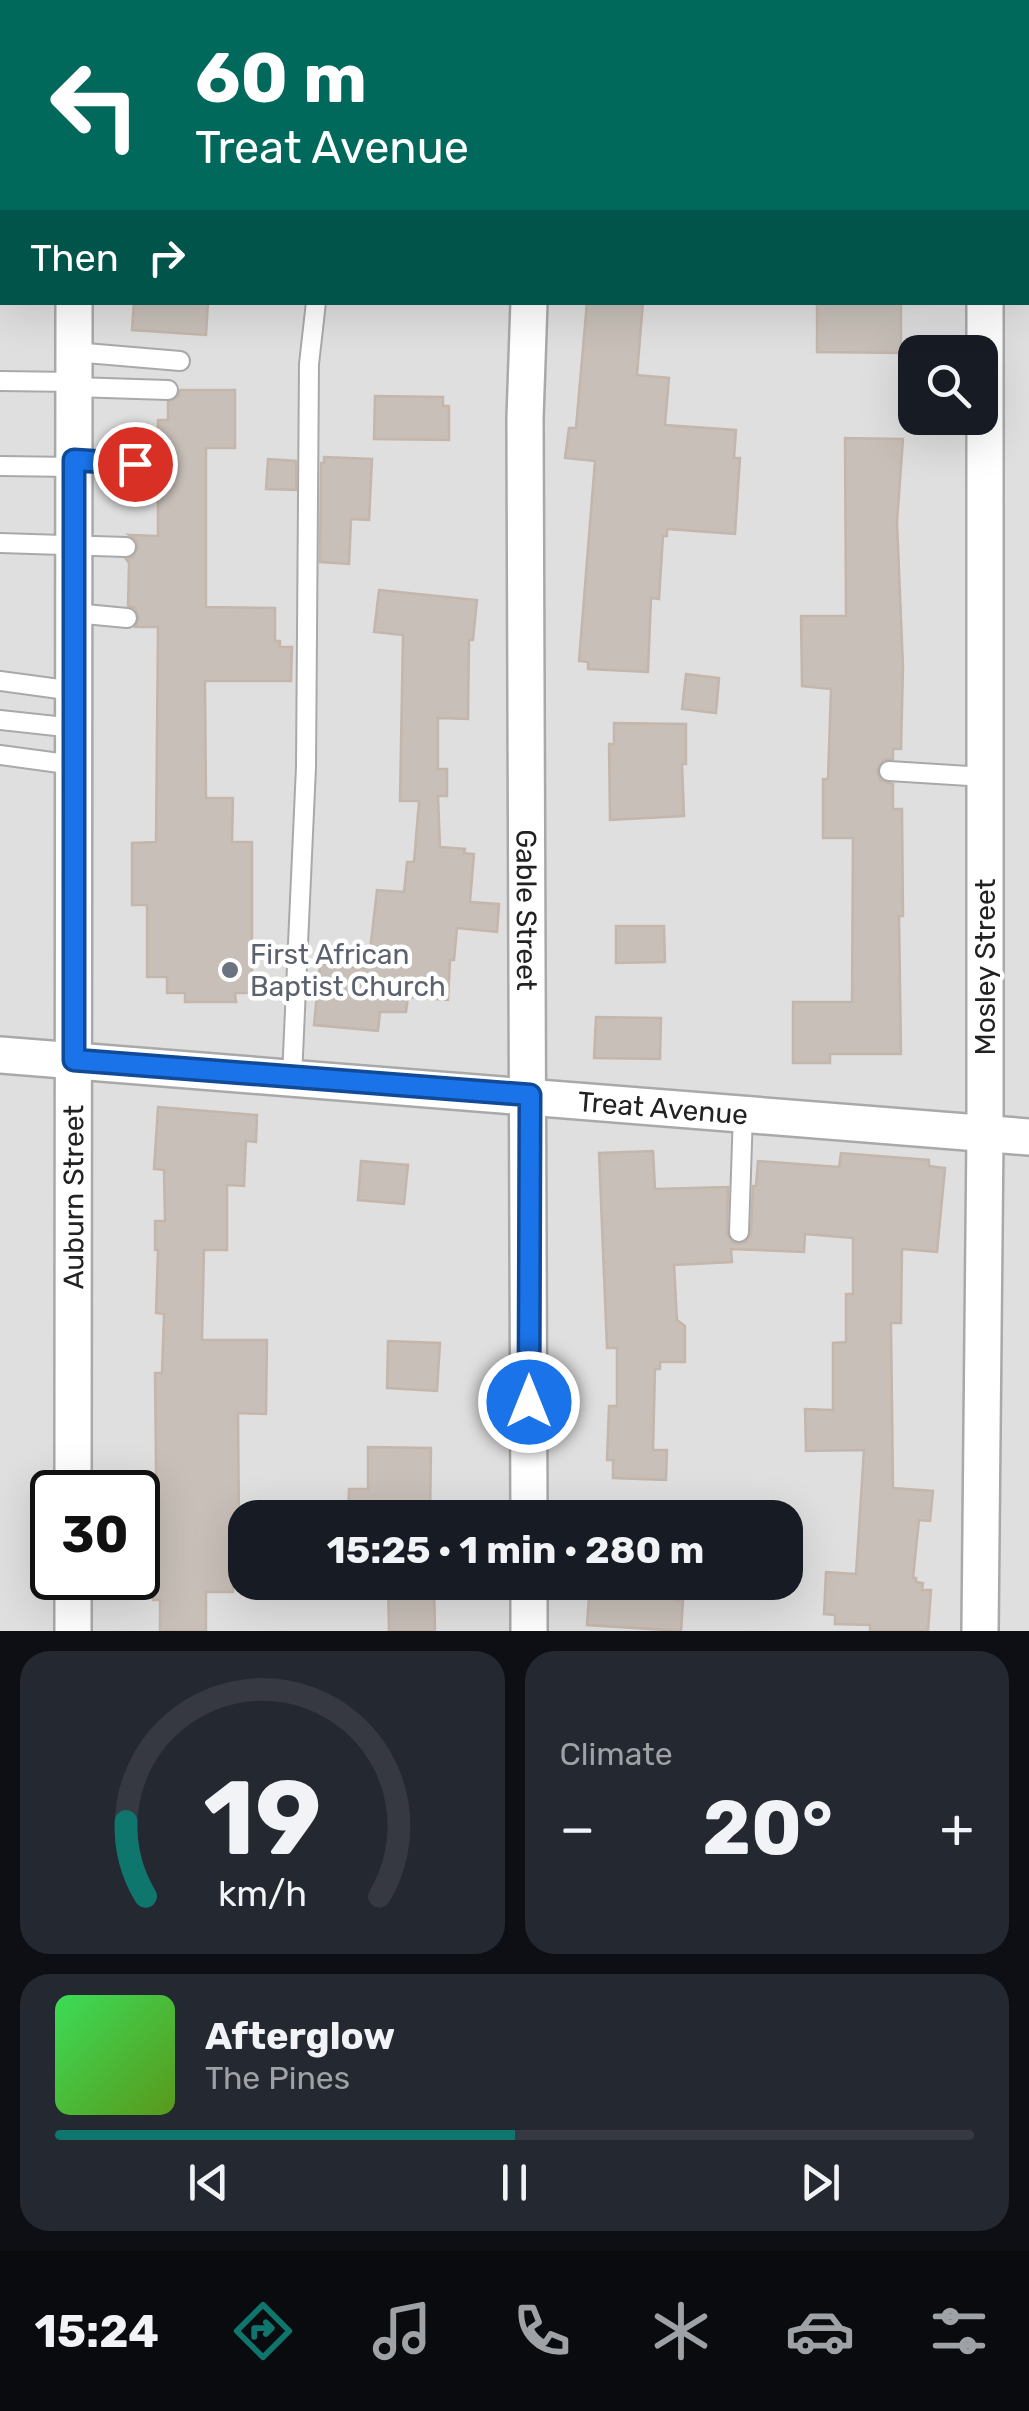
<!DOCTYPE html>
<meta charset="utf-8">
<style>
:root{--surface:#171b24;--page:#242831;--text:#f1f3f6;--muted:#9ea1a6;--line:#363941;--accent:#0f766e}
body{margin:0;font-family:Rubik,sans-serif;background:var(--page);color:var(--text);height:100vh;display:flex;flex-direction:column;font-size:38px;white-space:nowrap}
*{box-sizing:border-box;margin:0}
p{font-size:32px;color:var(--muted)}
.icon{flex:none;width:55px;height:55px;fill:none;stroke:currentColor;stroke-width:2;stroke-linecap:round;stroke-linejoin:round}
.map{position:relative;height:1631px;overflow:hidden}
.drawer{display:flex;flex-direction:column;gap:20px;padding:20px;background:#0d0f14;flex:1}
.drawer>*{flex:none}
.hud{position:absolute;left:0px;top:0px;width:1030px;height:305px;box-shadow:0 10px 40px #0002;background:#00695c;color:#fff;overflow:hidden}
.fabs{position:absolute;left:898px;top:335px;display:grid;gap:20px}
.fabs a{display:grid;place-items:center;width:100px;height:100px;border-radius:20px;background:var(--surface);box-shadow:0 10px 40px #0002;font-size:50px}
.speed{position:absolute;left:30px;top:1470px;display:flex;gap:20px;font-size:50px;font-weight:700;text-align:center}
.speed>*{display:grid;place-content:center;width:130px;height:130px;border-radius:50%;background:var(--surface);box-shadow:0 10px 40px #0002;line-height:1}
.speed .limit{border:5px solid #111;border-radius:15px;background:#fff;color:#111}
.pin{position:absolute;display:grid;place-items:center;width:85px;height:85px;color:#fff;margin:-42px;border:5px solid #fff;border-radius:50%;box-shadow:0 2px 10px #0007}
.me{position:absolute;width:110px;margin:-55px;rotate:0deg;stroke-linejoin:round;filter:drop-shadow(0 0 8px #0008)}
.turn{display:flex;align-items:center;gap:35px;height:210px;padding:0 30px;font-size:45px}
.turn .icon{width:130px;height:130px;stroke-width:2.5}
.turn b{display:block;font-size:70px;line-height:85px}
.then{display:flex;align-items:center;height:95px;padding:0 30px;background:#0003;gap:20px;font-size:38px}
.big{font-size:75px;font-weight:700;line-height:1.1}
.drawer .card{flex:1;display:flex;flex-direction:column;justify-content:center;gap:15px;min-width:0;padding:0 35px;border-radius:30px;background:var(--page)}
.drawer .dial{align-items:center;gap:0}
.dial svg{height:260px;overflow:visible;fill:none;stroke:var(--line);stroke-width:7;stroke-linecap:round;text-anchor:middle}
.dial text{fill:var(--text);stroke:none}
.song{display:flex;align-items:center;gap:30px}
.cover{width:120px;height:120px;border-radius:15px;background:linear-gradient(135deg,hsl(130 70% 55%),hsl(90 70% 35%))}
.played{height:10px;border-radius:5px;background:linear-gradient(90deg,var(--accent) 50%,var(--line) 50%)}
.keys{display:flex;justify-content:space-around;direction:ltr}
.heat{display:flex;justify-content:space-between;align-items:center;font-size:55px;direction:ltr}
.drawer .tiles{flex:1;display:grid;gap:20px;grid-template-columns:1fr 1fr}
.card:last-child{grid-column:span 2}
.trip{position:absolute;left:228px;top:1500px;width:575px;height:100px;border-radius:30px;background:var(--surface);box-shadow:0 10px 40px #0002;font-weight:700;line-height:100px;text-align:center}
.tabs{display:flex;height:160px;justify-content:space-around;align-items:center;background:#090b0e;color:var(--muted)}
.tabs .icon{width:70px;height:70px}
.tabs .active{color:var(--accent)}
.tabs b{font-size:45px;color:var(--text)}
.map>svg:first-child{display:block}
.residential{fill:#e0dfdf;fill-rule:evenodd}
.building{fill:#c7bfb8;stroke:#c4b6ab;stroke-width:2.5}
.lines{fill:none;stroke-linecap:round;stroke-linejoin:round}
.service-casing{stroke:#a9a9a9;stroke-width:22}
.minor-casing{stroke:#a9a9a9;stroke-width:40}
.service{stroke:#fff;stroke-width:18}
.minor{stroke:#fff;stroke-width:35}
.route-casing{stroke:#114b97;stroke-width:25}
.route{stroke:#1a73e8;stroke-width:18}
.worship-dot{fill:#6b7280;stroke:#fff;stroke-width:4}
.labels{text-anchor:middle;stroke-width:9;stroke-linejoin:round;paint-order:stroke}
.street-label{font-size:28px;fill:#222;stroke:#fff}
.worship-label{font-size:28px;fill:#5b616d;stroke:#fff;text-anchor:start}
</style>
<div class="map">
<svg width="1029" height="1631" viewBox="0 0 1029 1631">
<rect width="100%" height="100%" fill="#f2efe9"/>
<path class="residential" d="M0 0H1029V1631H0ZM2 2H1028V302H2ZM915 352H980V418H915ZM52 1492H138V1578H52ZM245 1518H785V1582H245Z"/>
<g class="building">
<path d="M134 302H208L206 335 132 330Z"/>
<path d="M587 302H643L637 375 669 378 665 425 736 430 734 458H740L735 534 667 529V536H663L659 599 651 598 648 672 588 669V662L579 661 595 461 565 458 569 428H576Z"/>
<path d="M817 302H901V353L817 352Z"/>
<path d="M180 390H235V448H206V607L275 608V641H280V647H292L291 681H205L206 798H233L232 842H252V993H235L236 1002H185V993H167V977H147V905H132V843L156 842 158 627H135L139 618 135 608 128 606 129 563 126 559 133 557 138 548 136 540 129 535 158 536V478L172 477 178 466 172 455 158 453V420H168V402L178 397Z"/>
<path d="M375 396 443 397V406H449V440L374 439Z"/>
<path d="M845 438 903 439 897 522 903 667 901 749H893V759L883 760 877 771 881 781 893 784V809H902L903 916H899L901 1054H830V1063H793V1002H852L853 838H823V779H828L831 689 802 686 801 616H846Z"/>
<path d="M324 457 372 459 369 520 351 519 349 564 320 562 321 463H324Z"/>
<path d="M268 459 296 461V490L266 489Z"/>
<path d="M379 590 477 600 473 640H469L468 719 438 718V769H447V796H438L440 847 465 849 464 853 474 854 470 902 499 904 497 932 457 928 454 960H450L448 1000 408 997 406 1012H380L378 1031 314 1025 320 964 368 968 377 890 404 892 407 862H414L419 801H400L403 635 374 632Z"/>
<path d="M686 674 719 678 716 713 682 709Z"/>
<path d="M614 723 686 724V764H682L684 816 610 820 609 744H614Z"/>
<path d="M616 926H664L665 962 616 963Z"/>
<path d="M596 1017 661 1018 660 1059 594 1058Z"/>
<path d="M158 1107 257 1115 256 1142 246 1141 244 1186 227 1185V1250H204L202 1340H267L266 1414 238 1413 239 1525 234 1524 233 1592H206V1631H160V1600H153L154 1553H157L155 1373H162L164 1314 156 1313 158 1250H155V1221H165L164 1170 154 1169Z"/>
<path d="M653 1151 655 1189 728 1187 727 1233 732 1242 738 1244 746 1242 751 1233 753 1186H756L758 1161 839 1167 841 1153 929 1160V1166L945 1168 937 1252 902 1249 901 1323H891L893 1488 933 1491 930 1521 919 1520 913 1578H916V1582L923 1583 922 1590H931L928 1631H870V1625L835 1624V1615L824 1614 826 1572 856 1574 864 1450 806 1451 805 1409 833 1410V1343L846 1342V1294H853V1238L805 1234 804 1252 731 1249 732 1262 674 1265 677 1320 685 1326V1362H660V1369H655L653 1450H667L666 1480 613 1478V1460H607L609 1406H617V1348H607L599 1153Z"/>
<path d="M361 1161 408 1165 404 1204 358 1200Z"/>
<path d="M388 1341 440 1343 437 1391 387 1388Z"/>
<path d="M368 1447 431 1448 430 1518H348L349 1489H368Z"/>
<path d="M388 1582H434L435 1631H389Z"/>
<path d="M590 1582H676L674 1600 683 1601 681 1631 587 1625Z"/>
</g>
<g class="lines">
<g class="service-casing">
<g id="service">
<path d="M74 352 180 361"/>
<path d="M0 381 74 382"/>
<path d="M74 387 168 390"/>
<path d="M75 461 166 466"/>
<path d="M0 466 74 467"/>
<path d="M0 543 126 547"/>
<path d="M74 613 127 618"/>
<path d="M0 681 74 691"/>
<path d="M0 720 74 728"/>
<path d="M0 755 74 765"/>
<path d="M889 771 985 777"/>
<path d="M292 1077 306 767 309 364 316 302"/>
<path d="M739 1232 743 1113"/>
</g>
</g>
<g class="minor-casing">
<g id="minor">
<path d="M989 2V0"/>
<path id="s1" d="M529 302 525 418 529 1518"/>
<path id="s2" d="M0 1055 1029 1137"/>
<path id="s3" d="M73 1492 74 302"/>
<path d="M73 1631V1578"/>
<path d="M529 1631V1582"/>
<path d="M980 1631 985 1134V302"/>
</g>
</g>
<use href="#service" class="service"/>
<use href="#minor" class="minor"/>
</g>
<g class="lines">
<g class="route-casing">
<path id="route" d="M135 464 74 460V1060L530 1095 529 1402"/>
</g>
<use href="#route" class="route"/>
</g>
<circle class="worship-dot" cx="230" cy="970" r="10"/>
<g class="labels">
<g class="street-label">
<text dy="10" stroke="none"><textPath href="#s1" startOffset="608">Gable Street</textPath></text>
<text transform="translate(985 967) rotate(-90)" y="10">Mosley Street</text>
<text dy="10" stroke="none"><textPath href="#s2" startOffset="665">Treat Avenue</textPath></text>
<text dy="10" stroke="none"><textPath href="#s3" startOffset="295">Auburn Street</textPath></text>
</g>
<g class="worship-label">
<text x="250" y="964">First African<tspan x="250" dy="32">Baptist Church</tspan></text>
</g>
</g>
</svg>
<div class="fabs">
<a><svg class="icon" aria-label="search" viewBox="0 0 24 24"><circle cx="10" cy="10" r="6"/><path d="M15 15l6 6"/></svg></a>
</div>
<div class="speed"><div class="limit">30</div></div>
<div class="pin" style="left:135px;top:464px;background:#d93025"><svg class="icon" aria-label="arrive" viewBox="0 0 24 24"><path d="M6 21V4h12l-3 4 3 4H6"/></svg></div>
<svg class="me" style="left:529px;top:1402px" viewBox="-20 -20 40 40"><circle r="17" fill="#1a73e8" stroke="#fff" stroke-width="3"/><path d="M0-11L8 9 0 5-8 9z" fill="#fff"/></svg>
<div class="trip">15:25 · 1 min · 280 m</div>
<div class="hud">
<div class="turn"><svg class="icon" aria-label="left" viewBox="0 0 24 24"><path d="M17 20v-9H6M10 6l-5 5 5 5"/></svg><div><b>60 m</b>Treat Avenue</div></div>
<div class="then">Then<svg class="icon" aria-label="right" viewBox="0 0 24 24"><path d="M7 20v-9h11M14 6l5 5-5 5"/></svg></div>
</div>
</div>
<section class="drawer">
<div class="tiles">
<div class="card dial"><svg viewBox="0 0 100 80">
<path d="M14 69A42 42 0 1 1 86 69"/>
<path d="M14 69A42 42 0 0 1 8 46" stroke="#0f766e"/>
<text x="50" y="56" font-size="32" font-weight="700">19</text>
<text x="50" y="72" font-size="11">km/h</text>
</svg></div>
<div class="card"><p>Climate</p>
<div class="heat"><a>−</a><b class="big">20°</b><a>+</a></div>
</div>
<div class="card">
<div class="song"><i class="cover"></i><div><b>Afterglow</b><p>The Pines</p></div></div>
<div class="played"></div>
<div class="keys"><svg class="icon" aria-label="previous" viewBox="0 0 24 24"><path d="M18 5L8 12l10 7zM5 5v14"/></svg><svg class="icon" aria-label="pause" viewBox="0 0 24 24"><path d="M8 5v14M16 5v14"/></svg><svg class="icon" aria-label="next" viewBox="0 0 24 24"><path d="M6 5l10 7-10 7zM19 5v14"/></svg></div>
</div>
</div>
</section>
<nav class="tabs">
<b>15:24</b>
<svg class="icon active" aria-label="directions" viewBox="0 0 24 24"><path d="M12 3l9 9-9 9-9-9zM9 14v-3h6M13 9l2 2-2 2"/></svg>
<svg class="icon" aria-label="music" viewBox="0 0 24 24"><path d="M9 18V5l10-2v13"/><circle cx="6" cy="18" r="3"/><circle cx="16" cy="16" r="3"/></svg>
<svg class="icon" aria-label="phone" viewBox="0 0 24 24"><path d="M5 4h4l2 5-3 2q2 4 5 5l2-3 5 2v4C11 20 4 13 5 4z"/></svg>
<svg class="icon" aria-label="climate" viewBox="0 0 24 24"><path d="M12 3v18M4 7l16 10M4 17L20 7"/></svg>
<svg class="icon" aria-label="car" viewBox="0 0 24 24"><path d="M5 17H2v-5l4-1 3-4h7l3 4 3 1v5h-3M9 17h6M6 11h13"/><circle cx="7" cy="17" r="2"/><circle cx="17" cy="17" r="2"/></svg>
<svg class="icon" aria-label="filters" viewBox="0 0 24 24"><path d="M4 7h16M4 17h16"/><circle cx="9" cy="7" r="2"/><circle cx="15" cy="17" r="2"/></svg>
</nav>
